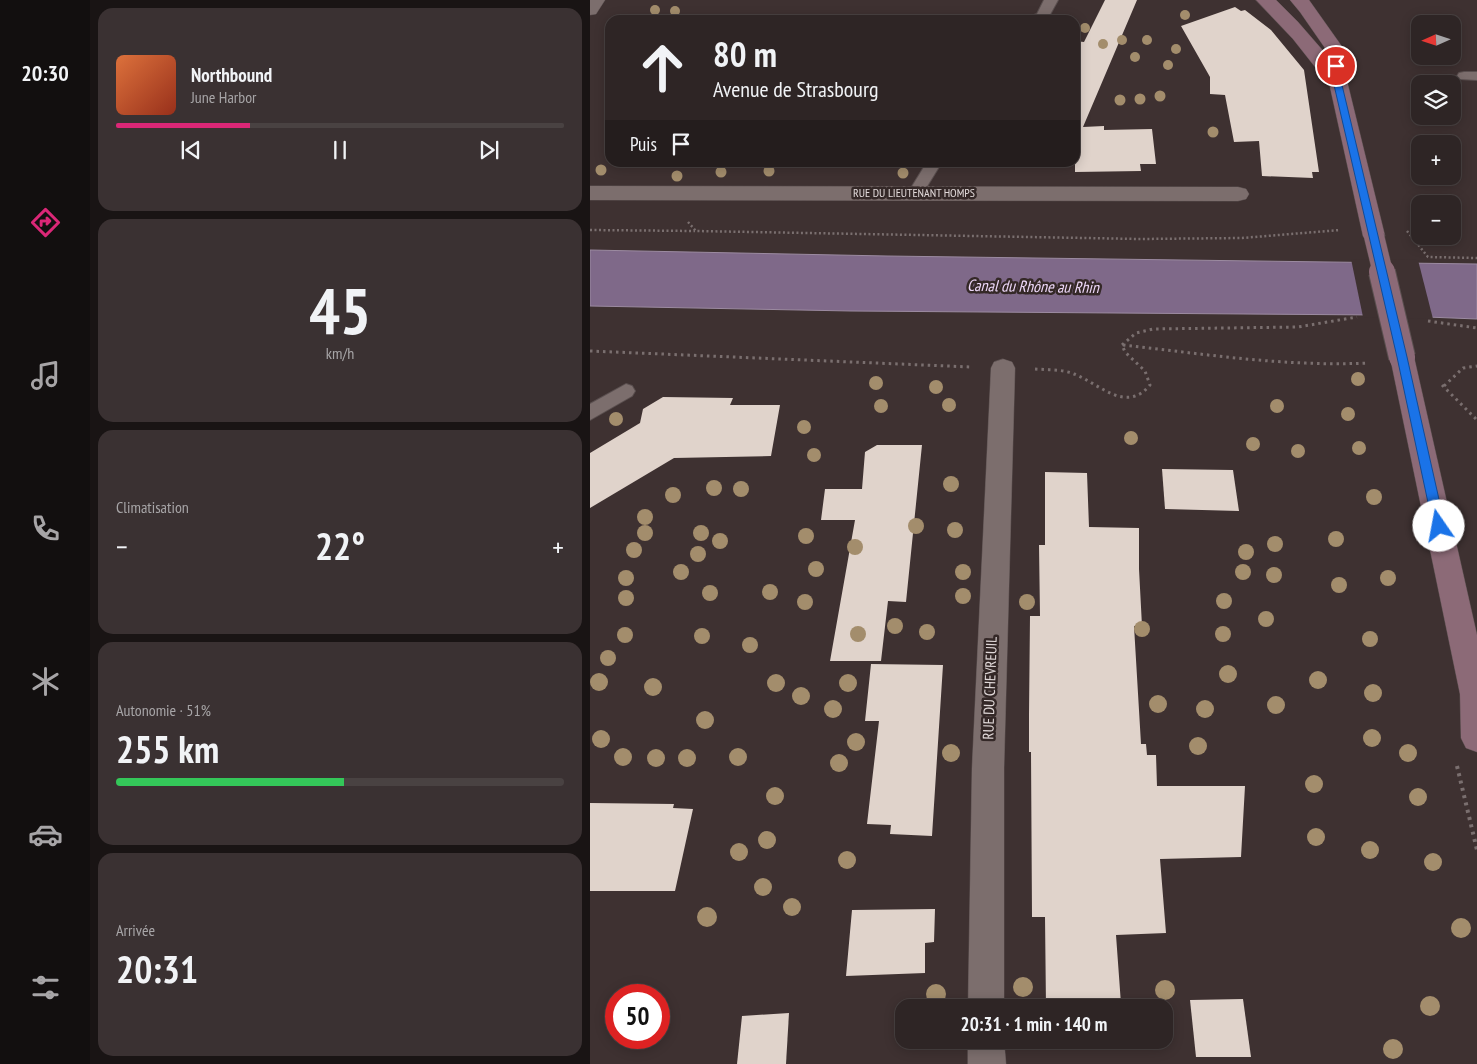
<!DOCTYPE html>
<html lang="fr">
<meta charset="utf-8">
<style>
:root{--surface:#2e2525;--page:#3a3132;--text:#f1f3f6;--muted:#a7a5a7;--line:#494242;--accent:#db2777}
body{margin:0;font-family:"PT Sans Narrow",sans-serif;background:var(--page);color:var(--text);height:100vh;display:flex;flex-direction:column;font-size:19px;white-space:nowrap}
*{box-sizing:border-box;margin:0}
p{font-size:16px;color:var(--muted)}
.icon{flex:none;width:28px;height:28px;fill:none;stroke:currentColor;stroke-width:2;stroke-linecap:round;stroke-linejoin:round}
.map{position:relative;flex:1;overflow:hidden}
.drawer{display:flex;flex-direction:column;gap:8px;padding:8px;background:#191414;width:500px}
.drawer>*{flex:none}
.banner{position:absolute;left:15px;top:15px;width:475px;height:152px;border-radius:15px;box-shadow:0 2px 12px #0003,0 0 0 1px var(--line);background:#2e2525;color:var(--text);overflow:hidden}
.needle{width:32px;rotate:267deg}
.controls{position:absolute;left:821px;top:15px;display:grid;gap:10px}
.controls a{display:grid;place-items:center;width:50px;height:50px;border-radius:10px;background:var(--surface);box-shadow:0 2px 12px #0003,0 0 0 1px var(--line);font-size:25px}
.speed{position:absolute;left:15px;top:984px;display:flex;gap:10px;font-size:25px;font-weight:700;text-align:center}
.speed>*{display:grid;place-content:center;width:65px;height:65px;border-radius:50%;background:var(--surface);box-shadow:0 2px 12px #0003,0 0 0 1px var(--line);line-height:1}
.speed .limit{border:8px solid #d22;background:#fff;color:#111}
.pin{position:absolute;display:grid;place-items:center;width:42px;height:42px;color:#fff;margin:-21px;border:2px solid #fff;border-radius:50%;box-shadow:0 1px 5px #0007}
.me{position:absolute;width:55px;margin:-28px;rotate:348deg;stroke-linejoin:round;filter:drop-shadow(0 0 4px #0008)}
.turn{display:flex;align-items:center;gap:18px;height:105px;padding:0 25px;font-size:22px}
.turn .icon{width:65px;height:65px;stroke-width:2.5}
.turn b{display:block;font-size:35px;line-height:42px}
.then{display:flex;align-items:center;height:48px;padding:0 25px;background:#0003;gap:10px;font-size:19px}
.big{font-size:38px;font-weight:800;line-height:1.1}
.drawer .tile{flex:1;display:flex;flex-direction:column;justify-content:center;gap:8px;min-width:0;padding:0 18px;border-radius:15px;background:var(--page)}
.drawer .dial{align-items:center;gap:0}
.dial b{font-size:65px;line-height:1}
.song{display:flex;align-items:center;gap:15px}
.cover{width:60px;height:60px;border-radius:8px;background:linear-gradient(135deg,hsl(20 70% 55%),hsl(10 70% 35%))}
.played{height:5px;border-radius:2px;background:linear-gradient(90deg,var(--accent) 30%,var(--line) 30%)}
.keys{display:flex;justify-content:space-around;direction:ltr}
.heat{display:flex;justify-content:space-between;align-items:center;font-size:28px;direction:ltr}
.charge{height:8px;border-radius:4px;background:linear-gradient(90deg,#34c759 51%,var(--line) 0)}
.trip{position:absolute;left:305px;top:999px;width:278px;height:50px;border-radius:15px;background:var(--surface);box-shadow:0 2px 12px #0003,0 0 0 1px var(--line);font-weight:800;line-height:50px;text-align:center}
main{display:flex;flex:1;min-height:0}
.dock{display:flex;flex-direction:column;width:90px;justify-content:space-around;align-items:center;background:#120f0f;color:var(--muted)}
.dock .icon{width:35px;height:35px}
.dock .on{color:var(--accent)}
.dock b{font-size:22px;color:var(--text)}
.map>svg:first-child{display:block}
.water{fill:#7f6989;stroke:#9c8ba1}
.pier{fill:#3e3131}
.building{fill:#e0d3cb}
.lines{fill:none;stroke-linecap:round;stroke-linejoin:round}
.service-casing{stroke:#5a4f4f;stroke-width:2}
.minor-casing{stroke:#5a4f4f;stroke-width:1}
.secondary-casing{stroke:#5a4f4f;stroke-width:1}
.path-far2{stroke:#7a6f6f;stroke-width:2.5;stroke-dasharray:2 2.5;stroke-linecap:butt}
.path-far1{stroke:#7a6f6f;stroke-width:3;stroke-dasharray:2.5 4;stroke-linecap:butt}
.path{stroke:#7a6f6f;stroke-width:4;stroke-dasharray:3 4.5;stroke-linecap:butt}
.service{fill:#7c6e6d;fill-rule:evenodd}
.minor{fill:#7c6e6d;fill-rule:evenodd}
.secondary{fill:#8c6a77;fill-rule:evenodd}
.secondary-bridge-far1-casing{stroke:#5a4f4f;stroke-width:21;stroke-linecap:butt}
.secondary-bridge-casing{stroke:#5a4f4f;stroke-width:28;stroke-linecap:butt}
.secondary-bridge-far1{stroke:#8c6a77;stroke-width:20}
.secondary-bridge{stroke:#8c6a77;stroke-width:26}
.tree{fill:#a38d6c}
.route{fill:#1a73e8;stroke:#114b97}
.labels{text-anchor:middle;stroke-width:5;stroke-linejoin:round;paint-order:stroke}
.far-street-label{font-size:12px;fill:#e1d9d9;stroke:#342827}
.street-label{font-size:15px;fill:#e1d9d9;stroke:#342827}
.water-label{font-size:16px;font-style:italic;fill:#edd7f8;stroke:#342827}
</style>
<main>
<nav class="dock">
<b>20:30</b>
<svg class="icon on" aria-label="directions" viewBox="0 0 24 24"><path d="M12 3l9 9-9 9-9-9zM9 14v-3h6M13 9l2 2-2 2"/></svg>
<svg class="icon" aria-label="music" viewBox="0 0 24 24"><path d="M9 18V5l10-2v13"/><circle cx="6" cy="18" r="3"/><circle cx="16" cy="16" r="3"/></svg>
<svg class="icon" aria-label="phone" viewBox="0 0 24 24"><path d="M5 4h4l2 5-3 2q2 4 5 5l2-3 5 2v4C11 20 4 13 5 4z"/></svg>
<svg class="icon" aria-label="climate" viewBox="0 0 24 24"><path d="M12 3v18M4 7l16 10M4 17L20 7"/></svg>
<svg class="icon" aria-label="car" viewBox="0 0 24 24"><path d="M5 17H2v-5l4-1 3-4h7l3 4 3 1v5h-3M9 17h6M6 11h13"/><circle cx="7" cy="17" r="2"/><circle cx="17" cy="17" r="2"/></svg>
<svg class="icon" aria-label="filters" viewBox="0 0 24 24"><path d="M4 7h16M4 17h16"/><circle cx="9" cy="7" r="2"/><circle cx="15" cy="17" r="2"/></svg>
</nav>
<section class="drawer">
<div class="tile">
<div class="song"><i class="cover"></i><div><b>Northbound</b><p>June Harbor</p></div></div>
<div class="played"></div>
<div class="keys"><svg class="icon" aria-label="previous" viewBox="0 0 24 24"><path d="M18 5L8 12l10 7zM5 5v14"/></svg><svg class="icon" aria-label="pause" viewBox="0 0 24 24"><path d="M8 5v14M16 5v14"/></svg><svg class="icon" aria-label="next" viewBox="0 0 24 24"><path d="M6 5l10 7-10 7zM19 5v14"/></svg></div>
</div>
<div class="tile dial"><b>45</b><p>km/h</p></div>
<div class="tile"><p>Climatisation</p>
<div class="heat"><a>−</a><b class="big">22°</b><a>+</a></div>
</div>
<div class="tile"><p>Autonomie · 51%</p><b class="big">255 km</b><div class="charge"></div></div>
<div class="tile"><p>Arrivée</p><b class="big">20:31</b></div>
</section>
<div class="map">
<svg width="887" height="1064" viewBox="0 0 887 1064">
<rect width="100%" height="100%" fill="#3e3131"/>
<path class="water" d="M0 250 297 256 887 264V319L787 315 261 311 0 306Z"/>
<path class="pier" d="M761 259 828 260 843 319 773 317Z"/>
<g class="building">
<path d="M515 0H547L493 127 514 126V130L562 129 566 164H550L551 171 485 172V41L494 42Z"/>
<path d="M645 7 651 11 655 10 681 30 714 70 729 172H722L723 178 672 176 669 141 644 142 635 95 620 94V77L591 26Z"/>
<path d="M73 397 143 398 140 405H190L181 456 84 458 0 508V453L50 423 53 409Z"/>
<path d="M287 445H332L316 602 298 601 291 661H240L265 520H231L235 489H272L275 452Z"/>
<path d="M572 469 643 470 649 511 575 509Z"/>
<path d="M455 472 497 473 499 527 549 528V569L552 626H544L551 744H556L557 755H566L567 786H655L651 857 570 859 576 933 526 935 531 1004H536V1008H456L455 917H442L441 752H439V714L440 616H450L449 545H455Z"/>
<path d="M281 664 353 665 342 836 300 834 301 825 277 824 289 721H275Z"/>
<path d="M0 803 84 804 83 808 103 809 85 891H0Z"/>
<path d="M345 909 344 942 335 943V973L256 976 262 910Z"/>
<path d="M653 999 661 1057H606L600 1000Z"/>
<path d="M199 1013 196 1064H147L152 1016Z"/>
</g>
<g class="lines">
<g class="service-casing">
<g id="service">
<path d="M454 0H468L457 20H436L438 17 447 14Z"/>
<path d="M874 72H887V80L869 79 867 76 869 73Z"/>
<path d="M337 162H352L331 196H321L318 193Z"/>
<path d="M36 384 42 386 45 391 42 396 0 420V404Z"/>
</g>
</g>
<g class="minor-casing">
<g id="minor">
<path d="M0 0H15L6 14 0 15Z"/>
<path d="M0 186 648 187 656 189 659 194 656 199 648 201 0 200Z"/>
<path d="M413 359 422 362 425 368 414 768V1008H378L382 768 401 368 404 362Z"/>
<path d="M378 1040H414L416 1064H378Z"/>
</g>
</g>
<g class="secondary-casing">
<g id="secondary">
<path d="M666 0H686L708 22 735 53V48L710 12 700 0H719L753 48 758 85 795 236 792 241 784 243 776 241 773 236 738 78 733 77 703 39Z"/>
<path d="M812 348 821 351 824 357 887 635V752L876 748 871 738 870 694 800 357 803 351Z"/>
</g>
</g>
<g class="path-far2">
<path d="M98 222 106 231 550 239 652 238 750 230"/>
<path d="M0 230 105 231"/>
<path d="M817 231 838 257 887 258"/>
</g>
<g class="path-far1">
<path d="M838 321 887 328"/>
<path d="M532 345 546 333 563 329 708 327 767 317"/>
<path d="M533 345C614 354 696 367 778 363"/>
<path d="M0 351 381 367"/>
<path d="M445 369C458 370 472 369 484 374 510 384 536 414 560 385L555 371 535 352 532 345"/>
<path d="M852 385 887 420"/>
<path d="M854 386 873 368 887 366"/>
</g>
<path class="path" d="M867 766 887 850"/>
<use href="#service" class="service"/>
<use href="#minor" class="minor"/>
<use href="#secondary" class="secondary"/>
<g class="secondary-bridge-far1-casing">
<path id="secondary-bridge-far1" d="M784 236 793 273"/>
</g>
<g class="secondary-bridge-casing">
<path id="secondary-bridge" d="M792 272 812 357"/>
</g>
<use href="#secondary-bridge-far1" class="secondary-bridge-far1"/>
<use href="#secondary-bridge" class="secondary-bridge"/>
</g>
<g class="tree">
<circle cx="65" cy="10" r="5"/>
<circle cx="85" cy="11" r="5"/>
<circle cx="595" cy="15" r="5"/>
<circle cx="495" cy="28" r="5"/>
<circle cx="532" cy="40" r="5"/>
<circle cx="557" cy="40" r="5"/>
<circle cx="513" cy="44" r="5"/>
<circle cx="586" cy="49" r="5"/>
<circle cx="545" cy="57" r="5"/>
<circle cx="578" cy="65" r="5"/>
<circle cx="570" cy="96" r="5.5"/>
<circle cx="550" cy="99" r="5.5"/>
<circle cx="530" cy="100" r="5.5"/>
<circle cx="623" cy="132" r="5.5"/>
<circle cx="11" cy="170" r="5.5"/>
<circle cx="179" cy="171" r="5.5"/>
<circle cx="131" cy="172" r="5.5"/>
<circle cx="313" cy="173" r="5.5"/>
<circle cx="87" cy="176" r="5.5"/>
<circle cx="768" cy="379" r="7"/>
<circle cx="286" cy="383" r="7"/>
<circle cx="346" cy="387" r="7"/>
<circle cx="359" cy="405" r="7"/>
<circle cx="291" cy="406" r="7"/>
<circle cx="687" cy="406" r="7"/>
<circle cx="758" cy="414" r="7"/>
<circle cx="26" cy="419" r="7"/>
<circle cx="214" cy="427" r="7"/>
<circle cx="541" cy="438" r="7"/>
<circle cx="663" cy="444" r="7"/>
<circle cx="769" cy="448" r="7"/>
<circle cx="708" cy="451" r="7"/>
<circle cx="224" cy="455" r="7"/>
<circle cx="361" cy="484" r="8"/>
<circle cx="124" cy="488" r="8"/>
<circle cx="151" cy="489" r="8"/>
<circle cx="83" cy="495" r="8"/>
<circle cx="784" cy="497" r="8"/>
<circle cx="55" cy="517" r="8"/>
<circle cx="326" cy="526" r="8"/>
<circle cx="365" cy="530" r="8"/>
<circle cx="55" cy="533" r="8"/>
<circle cx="111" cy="533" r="8"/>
<circle cx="216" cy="536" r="8"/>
<circle cx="746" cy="539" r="8"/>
<circle cx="130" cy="541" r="8"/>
<circle cx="685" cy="544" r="8"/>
<circle cx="265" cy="547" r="8"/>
<circle cx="44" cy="550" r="8"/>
<circle cx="656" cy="552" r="8"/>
<circle cx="108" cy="554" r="8"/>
<circle cx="226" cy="569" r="8"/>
<circle cx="91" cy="572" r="8"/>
<circle cx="373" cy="572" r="8"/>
<circle cx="653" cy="572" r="8"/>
<circle cx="684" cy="575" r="8"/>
<circle cx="36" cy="578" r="8"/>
<circle cx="798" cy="578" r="8"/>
<circle cx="749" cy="585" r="8"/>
<circle cx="180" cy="592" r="8"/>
<circle cx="120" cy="593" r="8"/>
<circle cx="373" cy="596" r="8"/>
<circle cx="36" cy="598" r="8"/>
<circle cx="634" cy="601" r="8"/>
<circle cx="215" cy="602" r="8"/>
<circle cx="437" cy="602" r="8"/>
<circle cx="676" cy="619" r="8"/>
<circle cx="305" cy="626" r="8"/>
<circle cx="552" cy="629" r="8"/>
<circle cx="337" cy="632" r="8"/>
<circle cx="268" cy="634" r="8"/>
<circle cx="633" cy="634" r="8"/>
<circle cx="35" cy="635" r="8"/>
<circle cx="112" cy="636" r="8"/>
<circle cx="780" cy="639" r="8"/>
<circle cx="160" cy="645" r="8"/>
<circle cx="18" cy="658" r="8"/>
<circle cx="638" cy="674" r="9"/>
<circle cx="728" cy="680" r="9"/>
<circle cx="9" cy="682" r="9"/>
<circle cx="186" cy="683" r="9"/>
<circle cx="258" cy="683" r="9"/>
<circle cx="63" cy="687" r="9"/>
<circle cx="783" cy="693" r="9"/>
<circle cx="211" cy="696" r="9"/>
<circle cx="568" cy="704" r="9"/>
<circle cx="686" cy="705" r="9"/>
<circle cx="243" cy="709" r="9"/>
<circle cx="615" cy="709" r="9"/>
<circle cx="115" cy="720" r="9"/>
<circle cx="782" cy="738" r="9"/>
<circle cx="11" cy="739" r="9"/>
<circle cx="266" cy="742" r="9"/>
<circle cx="608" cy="746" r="9"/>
<circle cx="361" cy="753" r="9"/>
<circle cx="818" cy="753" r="9"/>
<circle cx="33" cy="757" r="9"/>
<circle cx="148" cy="757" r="9"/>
<circle cx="66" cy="758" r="9"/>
<circle cx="97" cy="758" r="9"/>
<circle cx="249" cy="763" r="9"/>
<circle cx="724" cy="784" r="9"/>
<circle cx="185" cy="796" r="9"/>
<circle cx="828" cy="797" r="9"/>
<circle cx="726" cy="837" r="9"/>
<circle cx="177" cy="840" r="9"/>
<circle cx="780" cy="850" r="9"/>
<circle cx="149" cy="852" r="9"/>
<circle cx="257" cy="860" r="9"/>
<circle cx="843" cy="862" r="9"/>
<circle cx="173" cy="887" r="9"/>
<circle cx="202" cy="907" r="9"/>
<circle cx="117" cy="917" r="10"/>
<circle cx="871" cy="928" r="10"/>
<circle cx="433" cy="987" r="10"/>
<circle cx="575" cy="990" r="10"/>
<circle cx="346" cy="994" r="10"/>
<circle cx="840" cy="1006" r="10"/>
<circle cx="803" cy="1049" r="10"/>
</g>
<path class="route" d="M746 64 750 66 752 85 817 357 855 526 849 530 843 526 807 357 744 85 742 66Z"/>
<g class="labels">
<g class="far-street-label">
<text x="324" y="197">RUE DU LIEUTENANT HOMPS</text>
</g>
<g class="street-label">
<text transform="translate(400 688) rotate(-88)" y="5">RUE DU CHEVREUIL</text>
</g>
<g class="water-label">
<text transform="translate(443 286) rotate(1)" y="6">Canal du Rhône au Rhin</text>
</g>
</g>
</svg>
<div class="controls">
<a><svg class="needle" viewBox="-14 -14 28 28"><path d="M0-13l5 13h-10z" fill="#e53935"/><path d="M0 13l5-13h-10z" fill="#a7a5a7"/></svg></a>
<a><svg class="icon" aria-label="layers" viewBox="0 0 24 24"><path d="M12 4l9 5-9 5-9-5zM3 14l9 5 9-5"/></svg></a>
<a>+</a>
<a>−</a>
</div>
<div class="speed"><div class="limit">50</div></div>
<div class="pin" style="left:746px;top:66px;background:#d93025"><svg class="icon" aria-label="arrive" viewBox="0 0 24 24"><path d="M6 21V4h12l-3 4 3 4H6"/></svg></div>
<svg class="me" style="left:849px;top:526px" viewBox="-20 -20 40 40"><circle r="19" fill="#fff"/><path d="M0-13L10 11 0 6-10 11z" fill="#1a73e8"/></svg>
<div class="trip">20:31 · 1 min · 140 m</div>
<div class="banner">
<div class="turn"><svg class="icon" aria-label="ahead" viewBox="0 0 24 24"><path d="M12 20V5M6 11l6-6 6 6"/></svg><div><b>80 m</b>Avenue de Strasbourg</div></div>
<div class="then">Puis<svg class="icon" aria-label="arrive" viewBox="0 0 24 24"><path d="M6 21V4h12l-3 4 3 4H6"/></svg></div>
</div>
</div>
</main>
